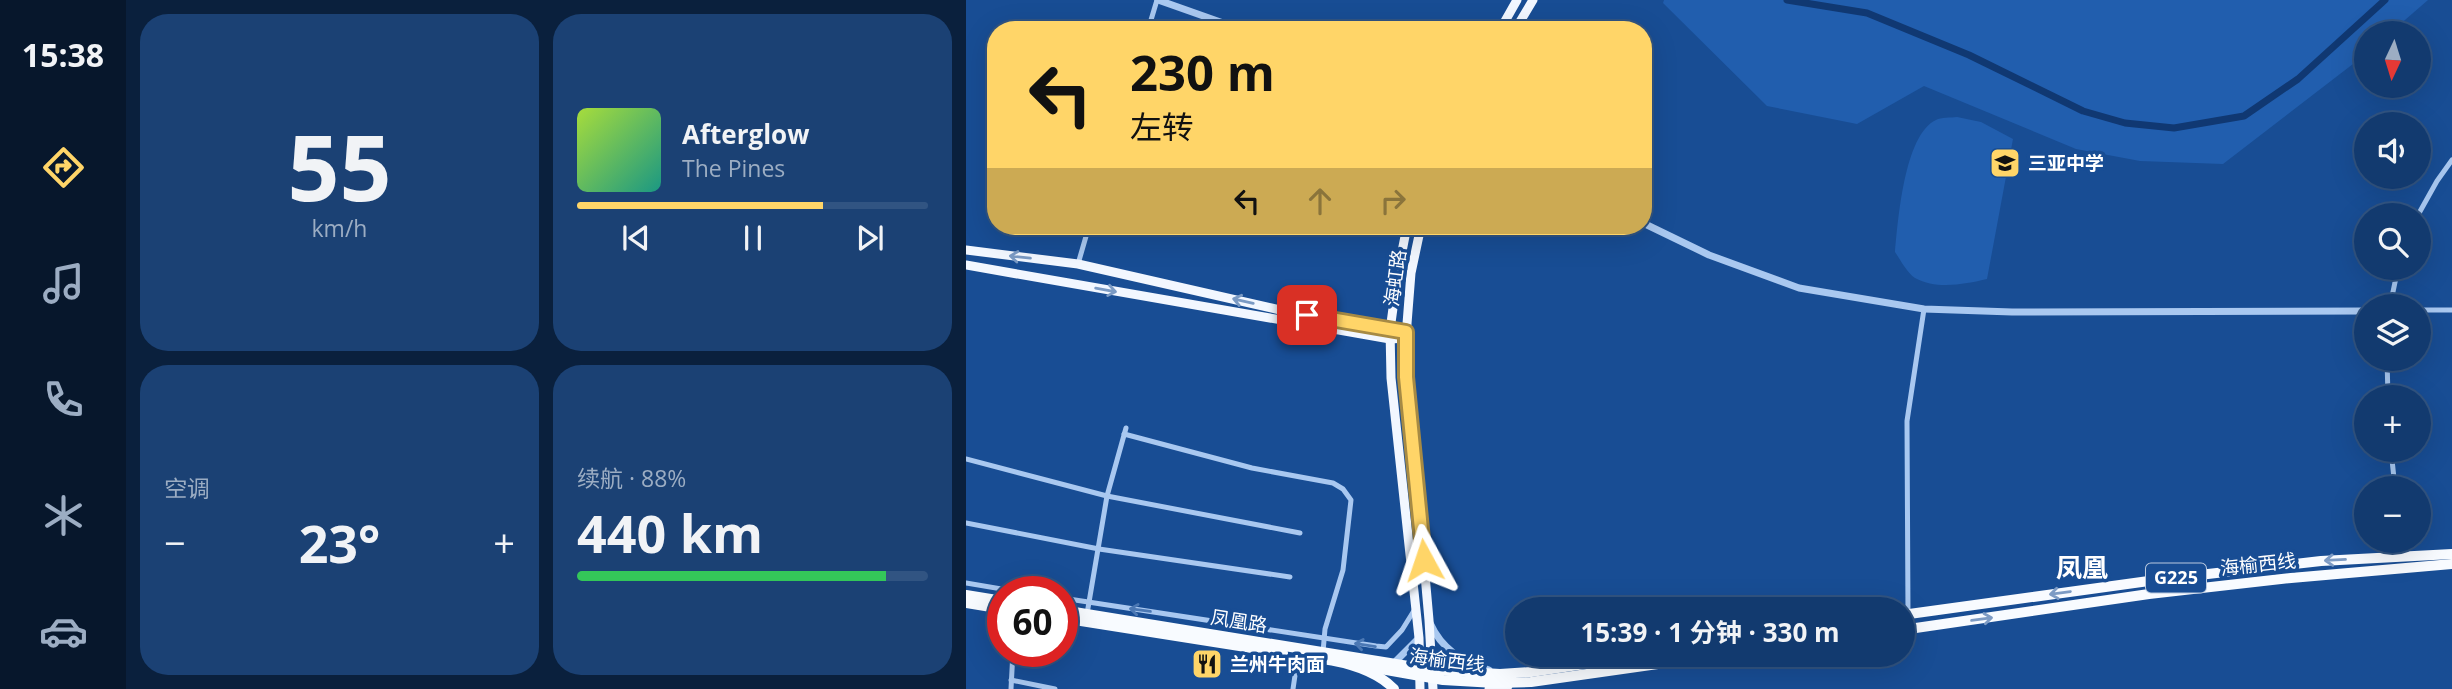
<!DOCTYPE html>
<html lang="zh">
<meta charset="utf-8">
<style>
:root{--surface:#123a6f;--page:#1b4174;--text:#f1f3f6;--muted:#9cadc3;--line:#315482;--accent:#ffd568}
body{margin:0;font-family:"Open Sans","Noto Sans SC",sans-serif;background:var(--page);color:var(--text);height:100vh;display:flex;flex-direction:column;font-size:26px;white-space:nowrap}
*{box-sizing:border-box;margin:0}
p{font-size:23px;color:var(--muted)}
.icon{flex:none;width:38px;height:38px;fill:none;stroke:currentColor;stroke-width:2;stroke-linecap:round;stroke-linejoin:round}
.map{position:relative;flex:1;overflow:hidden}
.drawer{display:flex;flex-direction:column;gap:14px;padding:14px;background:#0a203d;width:840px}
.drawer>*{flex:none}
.top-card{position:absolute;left:21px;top:21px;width:665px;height:214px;border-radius:28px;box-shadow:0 7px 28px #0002,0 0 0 2px var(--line);background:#ffd568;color:#111;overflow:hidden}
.needle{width:46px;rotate:184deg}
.buttons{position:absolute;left:1388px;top:21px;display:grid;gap:14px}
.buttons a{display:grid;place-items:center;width:77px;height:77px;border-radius:50%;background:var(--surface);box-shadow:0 7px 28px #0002,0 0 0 2px var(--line);font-size:35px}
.speed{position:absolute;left:21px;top:576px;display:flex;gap:14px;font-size:35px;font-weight:700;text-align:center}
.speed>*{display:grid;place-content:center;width:91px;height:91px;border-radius:50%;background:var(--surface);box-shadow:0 7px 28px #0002,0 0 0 2px var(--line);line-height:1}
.speed .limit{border:10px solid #d22;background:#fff;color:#111}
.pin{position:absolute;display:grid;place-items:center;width:60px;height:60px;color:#fff;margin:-30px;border-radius:14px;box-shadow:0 4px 10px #0006}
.me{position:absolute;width:77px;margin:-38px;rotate:355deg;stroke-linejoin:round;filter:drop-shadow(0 0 5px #0008)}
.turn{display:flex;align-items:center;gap:24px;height:147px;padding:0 28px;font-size:32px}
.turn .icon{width:91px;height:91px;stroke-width:2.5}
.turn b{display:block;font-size:49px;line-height:60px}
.lanes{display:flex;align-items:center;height:66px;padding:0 28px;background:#0003;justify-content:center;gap:35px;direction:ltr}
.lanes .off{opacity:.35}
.big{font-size:52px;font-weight:700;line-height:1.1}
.drawer .card{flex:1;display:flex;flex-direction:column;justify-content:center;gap:10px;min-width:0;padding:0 24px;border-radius:28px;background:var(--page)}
.drawer .dial{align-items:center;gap:0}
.dial b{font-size:91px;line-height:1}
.song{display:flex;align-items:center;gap:21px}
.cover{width:84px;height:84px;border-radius:10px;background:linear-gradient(135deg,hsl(80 70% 55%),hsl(170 70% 35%))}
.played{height:7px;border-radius:4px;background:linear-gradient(90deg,var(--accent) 70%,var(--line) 70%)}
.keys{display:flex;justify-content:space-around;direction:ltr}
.heat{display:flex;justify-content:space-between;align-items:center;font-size:38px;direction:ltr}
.charge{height:10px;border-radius:5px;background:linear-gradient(90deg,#34c759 88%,var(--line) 0)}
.drawer .tiles{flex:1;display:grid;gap:14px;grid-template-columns:repeat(2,1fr)}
.trip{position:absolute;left:539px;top:597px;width:410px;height:70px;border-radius:35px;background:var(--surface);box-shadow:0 7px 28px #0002,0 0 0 2px var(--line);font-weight:700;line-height:70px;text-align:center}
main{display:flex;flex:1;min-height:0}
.menu{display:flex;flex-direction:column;width:126px;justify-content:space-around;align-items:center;background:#07172c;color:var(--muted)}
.menu .icon{width:49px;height:49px}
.menu .current{color:var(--accent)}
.menu b{font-size:32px;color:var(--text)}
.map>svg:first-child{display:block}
.green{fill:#215eae}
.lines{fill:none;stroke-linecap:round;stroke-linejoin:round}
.canal{stroke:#103872;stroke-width:7}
.minor{stroke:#a9c8f0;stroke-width:5}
.tertiary{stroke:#a9c8f0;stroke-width:7}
.primary{stroke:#f2f7ff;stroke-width:9}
.trunk{stroke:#f8fbff;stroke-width:10}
.oneway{stroke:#7a9ac4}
.oneway2{stroke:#7d9bc4}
.oneway3{stroke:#4b78b4}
.route-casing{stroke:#a68a44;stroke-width:18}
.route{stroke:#ffd568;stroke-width:12}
.labels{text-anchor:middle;stroke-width:7;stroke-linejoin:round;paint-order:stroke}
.shield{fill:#184d94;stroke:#bacadf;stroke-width:2}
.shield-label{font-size:18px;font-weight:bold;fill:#fff}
.poi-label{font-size:19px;font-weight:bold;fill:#fff;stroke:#184d94;text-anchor:start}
.street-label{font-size:19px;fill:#fff;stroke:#184d94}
.district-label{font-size:26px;font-weight:bold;fill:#fff;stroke:#184d94}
</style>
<main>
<nav class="menu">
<b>15:38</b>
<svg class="icon current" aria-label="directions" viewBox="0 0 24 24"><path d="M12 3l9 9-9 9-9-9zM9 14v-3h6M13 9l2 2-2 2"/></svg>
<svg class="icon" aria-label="music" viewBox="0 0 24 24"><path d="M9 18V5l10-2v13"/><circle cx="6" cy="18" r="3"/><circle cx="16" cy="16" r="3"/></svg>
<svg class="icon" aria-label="phone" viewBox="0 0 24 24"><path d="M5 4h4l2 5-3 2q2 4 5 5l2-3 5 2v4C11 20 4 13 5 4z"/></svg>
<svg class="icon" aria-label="climate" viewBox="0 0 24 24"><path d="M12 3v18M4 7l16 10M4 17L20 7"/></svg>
<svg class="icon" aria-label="car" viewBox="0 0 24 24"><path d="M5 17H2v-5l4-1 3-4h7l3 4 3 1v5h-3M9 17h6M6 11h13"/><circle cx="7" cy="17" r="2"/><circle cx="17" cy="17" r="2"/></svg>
</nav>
<section class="drawer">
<div class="tiles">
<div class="card dial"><b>55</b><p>km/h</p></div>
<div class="card">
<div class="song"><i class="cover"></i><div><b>Afterglow</b><p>The Pines</p></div></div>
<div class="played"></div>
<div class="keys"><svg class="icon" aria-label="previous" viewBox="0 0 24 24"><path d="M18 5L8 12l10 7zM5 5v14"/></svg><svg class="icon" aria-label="pause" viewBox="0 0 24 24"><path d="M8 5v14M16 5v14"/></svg><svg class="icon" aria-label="next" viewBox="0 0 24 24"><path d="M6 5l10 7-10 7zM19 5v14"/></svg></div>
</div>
<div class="card"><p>空调</p>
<div class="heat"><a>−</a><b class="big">23°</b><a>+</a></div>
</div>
<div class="card"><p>续航 · 88%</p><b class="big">440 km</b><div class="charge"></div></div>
</div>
</section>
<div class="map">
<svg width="1486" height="689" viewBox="0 0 1486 689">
<rect width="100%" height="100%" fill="#184d94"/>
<g class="green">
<path d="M698 0H1462L1424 33H1400V54L1257 164 1174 161 1110 149 958 86 891 124 801 106 697 3Z"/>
<path d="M991 117 1015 122 1047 139 1021 279C999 284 971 290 949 278 941 273 934 259 929 252 932 221 938 135 970 120 975 117 985 118 991 117Z"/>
</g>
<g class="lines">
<path class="canal" d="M821 0 901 13 1003 55 1117 111 1159 123 1208 128 1278 116 1332 79 1419 0"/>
<g class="minor">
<path d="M182 30 191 0"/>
<path d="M1452 215 1471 181 1486 160"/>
<path d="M112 264 123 226"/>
<path d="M1424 306 1432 268"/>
<path d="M1452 310H1486"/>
<path d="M1421 359 1422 397"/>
<path d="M158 434 286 468 367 483 377 489 385 500 377 570 359 629 357 652"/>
<path d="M1425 450 1429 488"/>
<path d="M0 459 141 496 334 533"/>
<path d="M0 523 133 549 324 577"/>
<path d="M1434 541 1436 557"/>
<path d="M0 583 53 592"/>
<path d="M96 598 410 646 420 647 436 630 449 609"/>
<path d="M121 614 141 496 160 428"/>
<path d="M942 614 941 421 958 309"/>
<path d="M45 680 89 689"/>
<path d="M45 689 47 651"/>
<path d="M327 689 332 655"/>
</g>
<g class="tertiary">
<path d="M192 0 277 30"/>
<path d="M677 223 743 255 833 288 958 309 1046 312 1400 311"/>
<path d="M464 623C476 650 496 661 523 670"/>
<path d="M427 664 453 638"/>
</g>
<g class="primary">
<path d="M534 30 551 0"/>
<path d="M549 30 567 0"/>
<path d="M441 226 432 272 424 330 425 378 453 638 454 689"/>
<path d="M455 226 445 273 439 349 463 620 467 689"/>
<path d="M0 250 112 264 314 310 440 332"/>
<path d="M0 265 424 339 440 338"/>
<path d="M523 689 542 686"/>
</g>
<g class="trunk">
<path d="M0 595 37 601"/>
<path d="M0 603 37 609"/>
<path d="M96 610 467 670 534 674 565 672 685 654"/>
<path d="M936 615 1190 580 1355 561 1486 554"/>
<path d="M96 618 317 653"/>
<path d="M936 630 1183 594 1325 578 1486 564"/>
<path d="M356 659C380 662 411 671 428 689"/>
<path d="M381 663 477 680 529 683 565 682 762 654"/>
</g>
</g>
<defs><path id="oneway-shaft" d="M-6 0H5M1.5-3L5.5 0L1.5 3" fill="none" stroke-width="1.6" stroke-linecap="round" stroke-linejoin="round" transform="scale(1.75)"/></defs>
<g class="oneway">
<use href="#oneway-shaft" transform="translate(54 257) rotate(-174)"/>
<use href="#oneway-shaft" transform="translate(140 290) rotate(10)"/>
<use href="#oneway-shaft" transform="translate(277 301) rotate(-167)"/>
</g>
<g class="oneway2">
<use href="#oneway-shaft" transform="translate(1369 560) rotate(177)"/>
<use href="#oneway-shaft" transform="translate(1094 593) rotate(172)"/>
<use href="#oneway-shaft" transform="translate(1016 619) rotate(-8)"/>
</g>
<g class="oneway3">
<use href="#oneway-shaft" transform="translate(174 610) rotate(-172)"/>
<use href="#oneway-shaft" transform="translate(399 645) rotate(-171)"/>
</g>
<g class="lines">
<g class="route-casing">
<path id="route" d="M341 315 440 332V377L458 560"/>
</g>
<use href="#route" class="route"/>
</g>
<defs>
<g id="school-square" transform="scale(1.575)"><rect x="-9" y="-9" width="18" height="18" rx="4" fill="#ffd568" stroke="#184d94"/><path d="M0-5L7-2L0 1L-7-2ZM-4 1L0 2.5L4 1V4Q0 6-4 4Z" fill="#111"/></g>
<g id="restaurant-square" transform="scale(1.575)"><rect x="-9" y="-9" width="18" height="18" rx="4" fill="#ffd568" stroke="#184d94"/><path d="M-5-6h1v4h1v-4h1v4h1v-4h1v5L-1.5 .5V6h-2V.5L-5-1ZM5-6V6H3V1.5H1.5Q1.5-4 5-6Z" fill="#111"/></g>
</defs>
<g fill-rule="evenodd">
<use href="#school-square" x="1039" y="163"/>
<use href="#restaurant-square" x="241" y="664"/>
</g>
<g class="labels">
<rect class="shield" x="1180" y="563.5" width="60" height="29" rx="5"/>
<g class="shield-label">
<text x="1210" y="584">G225</text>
</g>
<g class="poi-label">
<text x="1062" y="170">三亚中学</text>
<text x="264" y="671">兰州牛肉面</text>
</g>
<g class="street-label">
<text transform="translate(429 278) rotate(-82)" y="7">海虹路</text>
<text transform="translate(1292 564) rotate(-6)" y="7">海榆西线</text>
<text transform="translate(273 621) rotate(9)" y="7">凤凰路</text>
<text transform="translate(481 660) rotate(7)" y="7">海榆西线</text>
</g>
<g class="district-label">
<text x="1116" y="577">凤凰</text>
</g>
</g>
</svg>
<div class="buttons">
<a><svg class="needle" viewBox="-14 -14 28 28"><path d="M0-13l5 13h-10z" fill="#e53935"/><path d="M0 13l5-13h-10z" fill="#9cadc3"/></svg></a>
<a><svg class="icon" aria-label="sound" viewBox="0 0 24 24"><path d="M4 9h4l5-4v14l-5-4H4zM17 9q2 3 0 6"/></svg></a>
<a><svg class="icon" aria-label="search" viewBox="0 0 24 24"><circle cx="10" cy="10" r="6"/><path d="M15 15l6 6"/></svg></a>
<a><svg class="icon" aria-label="layers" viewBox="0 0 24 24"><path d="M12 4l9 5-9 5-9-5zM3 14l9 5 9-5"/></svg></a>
<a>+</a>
<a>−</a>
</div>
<div class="speed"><div class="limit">60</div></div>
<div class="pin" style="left:341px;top:315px;background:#d93025"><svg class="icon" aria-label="arrive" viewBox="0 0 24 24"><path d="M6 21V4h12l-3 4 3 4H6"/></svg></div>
<svg class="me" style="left:458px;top:560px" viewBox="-20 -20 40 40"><path d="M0-17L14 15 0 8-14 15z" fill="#ffd568" stroke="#fff" stroke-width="4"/></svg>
<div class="trip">15:39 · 1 分钟 · 330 m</div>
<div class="top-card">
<div class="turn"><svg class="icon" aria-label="left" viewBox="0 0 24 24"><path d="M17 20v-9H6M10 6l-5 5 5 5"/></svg><div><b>230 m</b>左转</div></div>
<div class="lanes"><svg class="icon" aria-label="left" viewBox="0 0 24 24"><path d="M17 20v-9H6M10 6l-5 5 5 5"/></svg><svg class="icon off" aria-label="ahead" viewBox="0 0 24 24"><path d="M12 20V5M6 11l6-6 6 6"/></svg><svg class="icon off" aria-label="right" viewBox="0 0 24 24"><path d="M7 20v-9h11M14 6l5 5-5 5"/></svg></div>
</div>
</div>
</main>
